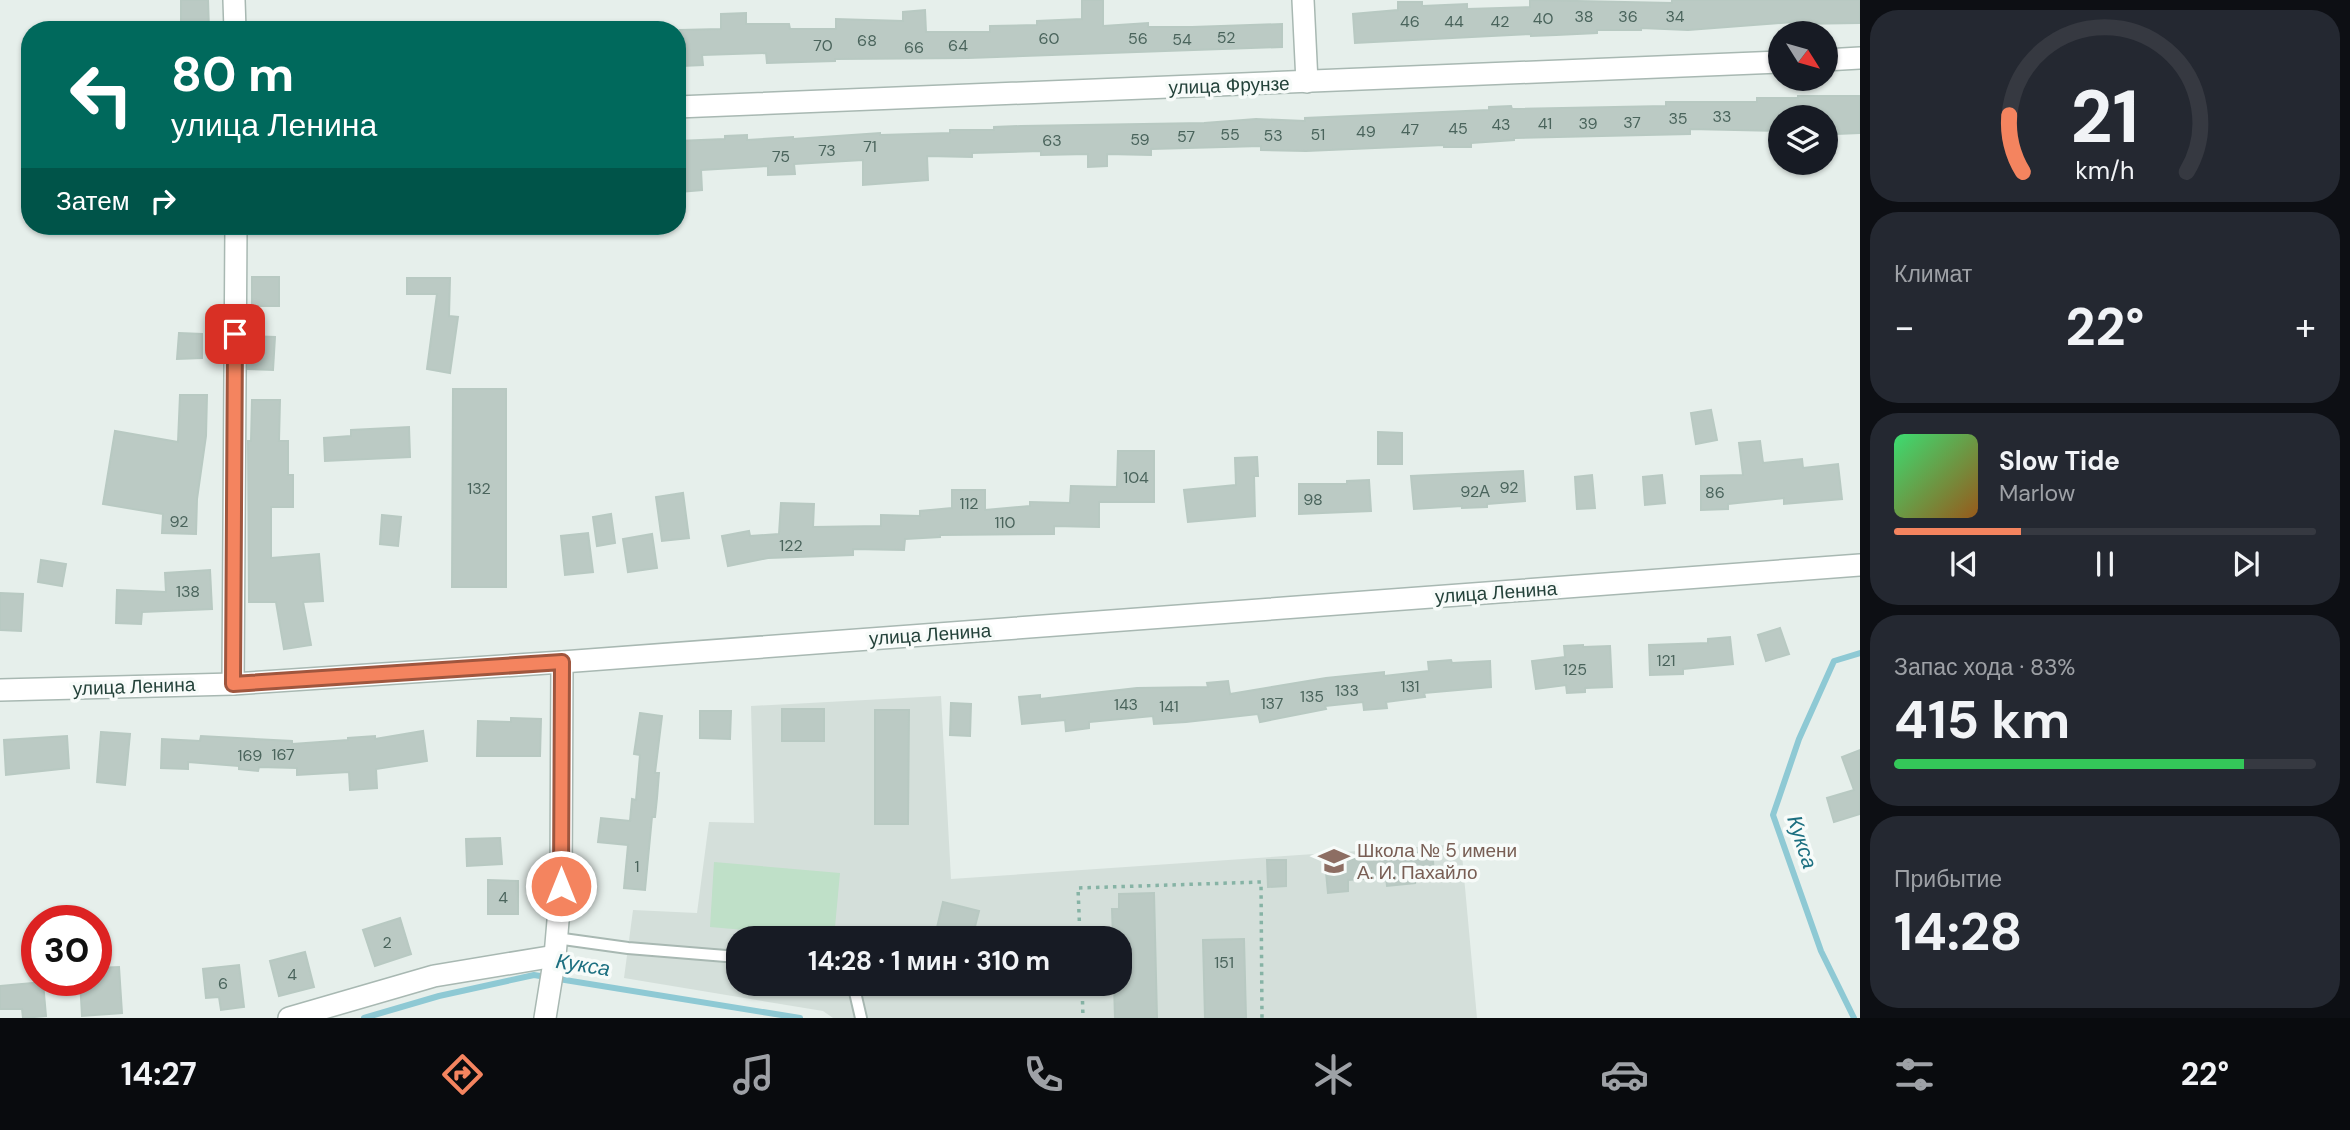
<!DOCTYPE html>
<html lang="ru">
<meta charset="utf-8">
<style>
:root{--surface:#171b24;--page:#242831;--text:#f1f3f6;--muted:#9ea1a6;--line:#363941;--accent:#f4845f}
body{margin:0;font-family:"DM Sans",sans-serif;background:var(--page);color:var(--text);height:100vh;display:flex;flex-direction:column;font-size:26px;white-space:nowrap}
*{box-sizing:border-box;margin:0}
p{font-size:23px;color:var(--muted)}
.icon{flex:none;width:38px;height:38px;fill:none;stroke:currentColor;stroke-width:2;stroke-linecap:round;stroke-linejoin:round}
.map{position:relative;flex:1;overflow:hidden}
.drawer{display:flex;flex-direction:column;gap:10px;padding:10px;background:#0d0f14;width:490px}
.drawer>*{flex:none}
.hud{position:absolute;left:21px;top:21px;width:665px;height:214px;border-radius:28px;box-shadow:0 2px 5px #0004;background:#00695c;color:#fff;overflow:hidden}
.needle{width:46px;rotate:127deg}
.buttons{position:absolute;left:1768px;top:21px;display:grid;gap:14px}
.buttons a{display:grid;place-items:center;width:70px;height:70px;border-radius:50%;background:var(--surface);box-shadow:0 2px 5px #0004;font-size:35px}
.speed{position:absolute;left:21px;top:905px;display:flex;gap:14px;font-size:35px;font-weight:700;text-align:center}
.speed>*{display:grid;place-content:center;width:91px;height:91px;border-radius:50%;background:var(--surface);box-shadow:0 2px 5px #0004;line-height:1}
.speed .limit{border:10px solid #d22;background:#fff;color:#111}
.pin{position:absolute;display:grid;place-items:center;width:60px;height:60px;color:#fff;margin:-30px;border-radius:14px;box-shadow:0 4px 10px #0006}
.me{position:absolute;width:77px;margin:-38px;rotate:0deg;stroke-linejoin:round;filter:drop-shadow(0 0 5px #0008)}
.turn{display:flex;align-items:center;gap:24px;height:147px;padding:0 35px;font-size:32px}
.turn .icon{width:91px;height:91px;stroke-width:2.5}
.turn b{display:block;font-size:49px;line-height:60px}
.then{display:flex;align-items:center;height:66px;padding:0 35px;background:#0003;gap:14px;font-size:26px}
.big{font-size:52px;font-weight:700;line-height:1.1}
.drawer .card{flex:1;display:flex;flex-direction:column;justify-content:center;gap:10px;min-width:0;padding:0 24px;border-radius:28px;background:var(--page)}
.drawer .dial{align-items:center;gap:0}
.dial svg{height:182px;overflow:visible;fill:none;stroke:var(--line);stroke-width:7;stroke-linecap:round;text-anchor:middle}
.dial text{fill:var(--text);stroke:none}
.song{display:flex;align-items:center;gap:21px}
.cover{width:84px;height:84px;border-radius:10px;background:linear-gradient(135deg,hsl(140 70% 55%),hsl(30 70% 35%))}
.played{height:7px;border-radius:4px;background:linear-gradient(90deg,var(--accent) 30%,var(--line) 30%)}
.keys{display:flex;justify-content:space-around;direction:ltr}
.heat{display:flex;justify-content:space-between;align-items:center;font-size:38px;direction:ltr}
.charge{height:10px;border-radius:5px;background:linear-gradient(90deg,#34c759 83%,var(--line) 0)}
.trip{position:absolute;left:726px;top:926px;width:406px;height:70px;border-radius:28px;background:var(--surface);box-shadow:0 2px 5px #0004;font-weight:700;line-height:70px;text-align:center}
.dock{display:flex;height:112px;justify-content:space-around;align-items:center;background:#090b0e;color:var(--muted)}
.dock .icon{width:49px;height:49px}
.dock .selected{color:var(--accent)}
.dock b{font-size:32px;color:var(--text)}
main{display:flex;flex:1;min-height:0}
.map>svg:first-child{display:block}
.built{fill:#d4dfda;fill-rule:evenodd}
.green{fill:#bfe0c8}
.lines{fill:none;stroke-linecap:round;stroke-linejoin:round}
.stream{stroke:#8ec9d4;stroke-width:6}
.building{fill:#bbcac4;stroke:#b8c9c2;stroke-width:2}
.service-casing{stroke:#a8b8b2;stroke-width:14}
.minor-casing{stroke:#a8b8b2;stroke-width:24}
.tertiary-casing{stroke:#a8b8b2;stroke-width:24}
.path{stroke:#86b3a5;stroke-width:3.5;stroke-dasharray:3.5 5;stroke-linecap:butt}
.service{stroke:#fff;stroke-width:10}
.minor{stroke:#fff;stroke-width:21}
.tertiary{stroke:#fff;stroke-width:21}
.route-casing{stroke:#9f563e;stroke-width:18}
.route{stroke:#f4845f;stroke-width:12}
.labels{text-anchor:middle;stroke-width:7;stroke-linejoin:round;paint-order:stroke}
.number-label{font-size:16px;fill:#4a645c}
.street-label{font-size:19px;fill:#24423a;stroke:#f7fbf9}
.education-label{font-size:19px;fill:#785e54;stroke:#f7fbf9;text-anchor:start}
.water-label{font-size:21px;font-style:italic;fill:#1c6f80;stroke:#f7fbf9}
</style>
<main>
<div class="map">
<svg width="1860" height="1018" viewBox="0 0 1860 1018">
<rect width="100%" height="100%" fill="#e6efeb"/>
<path class="built" d="M941 696 951 879 1461 844 1477 1018H833L823 1011 624 978 633 910 697 913 709 822 754 823 751 706ZM738 938H1120V984H738Z"/>
<path class="green" d="M714 862 840 873 834 938 710 927Z"/>
<g class="lines">
<g class="stream">
<path d="M364 1018 439 996 534 975 800 1018"/>
<path d="M1854 1018 1821 951 1773 815 1799 739 1834 661 1860 653"/>
</g>
</g>
<g class="building">
<path d="M181 0H208L209 30H181Z"/>
<path d="M1082 0H1103V26L1148 23V27H1192L1282 24V47L968 58 835 59V61L767 63 766 53 702 55 703 65 682 66 680 30 721 29V14L746 13V24H789L790 29H836V19L903 21V12L925 10 926 32H990V26L1037 25V21L1082 19Z"/>
<path d="M1530 0 1672 3V0H1860V23L1794 24V22L1688 30 1641 28V30H1597V33L1556 35 1531 36V34L1355 43 1353 14 1398 10V2H1422V6L1467 4V9L1530 7Z"/>
<path d="M1798 96H1860V133L1837 134V130H1825V117H1780V131L1690 129V134L1514 138V140L1471 143V147H1444V145L1306 151 1261 150V146L1151 149V155L1107 154V166L1088 167V154L1041 155V151L972 153V157L927 156 928 180 863 185V160L794 164 795 174 768 175V166L701 170 702 190 680 192 678 141 725 139V136L747 135V140L793 137V139L880 133V135L950 133V130H994V127L1021 126 1204 123 1256 119 1305 121V118L1489 110V107L1511 106 1512 109 1666 106V102H1757V98H1798Z"/>
<rect x="252" y="277" width="27" height="29"/>
<path d="M407 278H450L449 316 458 317 450 373 427 369 437 294H407Z"/>
<path d="M179 333 202 334V358L177 359Z"/>
<path d="M248 336 275 337 273 370 248 369Z"/>
<path d="M453 389H506V587H452Z"/>
<path d="M180 395H207L206 436 197 499 196 534 162 533 163 514 103 504 115 431 178 442Z"/>
<path d="M252 400H280L279 441H288V475H293V507H271V558L319 554 323 601 303 602 311 645 284 649 276 602H249L248 441H251Z"/>
<path d="M1711 410 1717 440 1696 444 1691 413Z"/>
<path d="M409 427 410 457 325 461 324 438 351 436V430Z"/>
<path d="M1378 432 1402 433V464H1378Z"/>
<path d="M1760 441 1763 463 1802 459 1803 468 1838 464 1842 499 1784 504V498L1728 504V509L1701 510V476L1743 475 1739 443Z"/>
<path d="M1118 451H1154V502H1099V527L1054 526V534L940 535V537L905 539 904 550 853 549V555L768 558 728 566 722 536 749 531 750 536 779 534 781 503 814 504 813 527 881 526V515L920 516V511L952 508V490H985V510L1030 506V502L1070 503 1071 486 1117 487Z"/>
<path d="M1257 457 1258 476H1254L1255 516 1188 522 1184 490 1236 485 1235 458Z"/>
<path d="M1523 471 1525 501 1487 504V507L1462 508V506L1414 509 1411 476Z"/>
<path d="M1592 475 1595 508 1577 509 1575 477Z"/>
<path d="M1662 475 1665 503 1645 505 1643 477Z"/>
<path d="M1369 480 1371 511 1299 514V484H1347V481Z"/>
<path d="M683 493 689 538 662 541 656 497Z"/>
<path d="M611 514 615 543 597 546 593 517Z"/>
<path d="M382 515 401 517 398 546 380 544Z"/>
<path d="M588 533 593 572 565 575 561 536Z"/>
<path d="M652 534 657 568 628 572 623 539Z"/>
<path d="M41 560 66 564 62 586 38 582Z"/>
<path d="M210 570 212 609 142 612 141 624 116 623 117 590 166 592 165 573Z"/>
<path d="M0 593 23 594 21 631 0 630Z"/>
<path d="M1780 628 1789 654 1766 661 1758 635Z"/>
<path d="M1730 637 1733 664 1683 669V674L1650 675 1649 645 1708 643V639Z"/>
<path d="M1583 645V647L1610 646 1612 687 1585 688V692L1567 693 1566 685 1536 689 1532 661 1565 657 1564 646Z"/>
<path d="M1451 660 1452 663 1490 661 1491 687 1424 693 1425 697 1386 702 1387 708 1364 710 1363 702 1325 706 1326 709 1260 722 1258 714 1186 722 1154 724 1153 716 1089 722V728L1066 731 1065 720 1022 724 1019 697 1040 695V699L1137 688 1208 687 1207 683 1228 681 1230 694 1326 678 1384 672V676L1429 671 1428 662Z"/>
<path d="M951 703 971 704 970 736 950 735Z"/>
<rect x="782" y="709" width="42" height="32"/>
<path d="M875 710H909L908 824H875Z"/>
<path d="M700 711H731L730 739 700 738Z"/>
<path d="M640 713 662 716 655 773H659L657 798 655 817H652L645 890 624 888 628 845 598 842 601 818 630 821 632 799 636 800 640 755 634 754Z"/>
<path d="M511 718 541 719 540 756H477L478 721 511 722Z"/>
<path d="M423 731 427 761 376 769 377 788 350 790 349 772 297 775V768L259 767 258 771 239 769V766L188 762V769L161 768 162 739 200 741 201 736 292 741V744L348 740V738L375 736V739Z"/>
<path d="M101 732 130 734 125 785 97 782Z"/>
<path d="M67 736 69 768 6 775 4 740Z"/>
<path d="M1860 750V814L1834 822 1827 798 1854 790 1842 757Z"/>
<path d="M500 838 502 864 467 866 466 839Z"/>
<path d="M1432 851 1434 872 1414 874 1415 883 1387 886 1386 877 1348 880V891L1328 893 1325 862Z"/>
<path d="M1267 860H1286V886L1268 887Z"/>
<path d="M488 880 518 881V914H488Z"/>
<path d="M1154 893 1157 1018H1115L1114 984H1120V938H1113L1112 909H1119V894Z"/>
<path d="M943 902 979 911 972 938H961L936 932Z"/>
<path d="M400 918 411 954 375 966 363 930Z"/>
<path d="M1244 939 1246 1018H1205L1203 940Z"/>
<path d="M305 952 314 987 279 996 270 961Z"/>
<path d="M239 965 244 1007 221 1010 219 997 206 998 203 969Z"/>
<path d="M119 967 122 1013 82 1016 80 980H96V968Z"/>
<path d="M43 982 46 1016 23 1018 22 1009H0V986Z"/>
</g>
<g class="lines">
<g class="service-casing">
<g id="service">
<path d="M556 938 628 948 738 957"/>
<path d="M850 984 854 988 861 1018"/>
</g>
</g>
<g class="minor-casing">
<g id="minor">
<path d="M234 0 235 30"/>
<path d="M1303 0 1307 82"/>
<path d="M1825 60 1860 58"/>
<path d="M677 107 1780 62"/>
<path d="M233 684 236 226"/>
<path d="M289 1018 434 976 555 956"/>
<path d="M545 1018 555 956 561 886 562 662"/>
</g>
</g>
<g class="tertiary-casing">
<path id="tertiary" d="M0 690 233 684 562 662 1860 565"/>
</g>
<g class="path">
<path d="M1080 938 1078 888 1261 882 1262 1018"/>
<path d="M1082 984 1083 1018"/>
</g>
<use href="#service" class="service"/>
<use href="#minor" class="minor"/>
<use href="#tertiary" class="tertiary"/>
</g>
<g class="lines">
<g class="route-casing">
<path id="route" d="M235 334 233 684 562 662 561 886"/>
</g>
<use href="#route" class="route"/>
</g>
<defs>
<g id="school-bare" transform="scale(2.415)"><path d="M0-5L7-2L0 1L-7-2ZM-4 1L0 2.5L4 1V4Q0 6-4 4Z" fill="#8d6e63" stroke="#f7fbf9" stroke-width="2.5" paint-order="stroke"/></g>
</defs>
<g fill-rule="evenodd">
<use href="#school-bare" x="1334" y="861"/>
</g>
<g class="labels">
<g class="number-label">
<text x="1584" y="22">38</text>
<text x="1628" y="22">36</text>
<text x="1675" y="22">34</text>
<text x="1543" y="24">40</text>
<text x="1410" y="27">46</text>
<text x="1454" y="27">44</text>
<text x="1500" y="27">42</text>
<text x="1226" y="43">52</text>
<text x="1049" y="44">60</text>
<text x="1138" y="44">56</text>
<text x="1182" y="45">54</text>
<text x="867" y="46">68</text>
<text x="823" y="51">70</text>
<text x="958" y="51">64</text>
<text x="914" y="53">66</text>
<text x="1722" y="122">33</text>
<text x="1678" y="124">35</text>
<text x="1632" y="128">37</text>
<text x="1545" y="129">41</text>
<text x="1588" y="129">39</text>
<text x="1501" y="130">43</text>
<text x="1458" y="134">45</text>
<text x="1410" y="135">47</text>
<text x="1366" y="137">49</text>
<text x="1230" y="140">55</text>
<text x="1318" y="140">51</text>
<text x="1273" y="141">53</text>
<text x="1186" y="142">57</text>
<text x="1140" y="145">59</text>
<text x="1052" y="146">63</text>
<text x="870" y="152">71</text>
<text x="827" y="156">73</text>
<text x="781" y="162">75</text>
<text x="1136" y="483">104</text>
<text x="1509" y="493">92</text>
<text x="479" y="494">132</text>
<text x="1475" y="497">92А</text>
<text x="1715" y="498">86</text>
<text x="1313" y="505">98</text>
<text x="969" y="509">112</text>
<text x="179" y="527">92</text>
<text x="1005" y="528">110</text>
<text x="791" y="551">122</text>
<text x="188" y="597">138</text>
<text x="1666" y="666">121</text>
<text x="1575" y="675">125</text>
<text x="1410" y="692">131</text>
<text x="1347" y="696">133</text>
<text x="1312" y="702">135</text>
<text x="1272" y="709">137</text>
<text x="1126" y="710">143</text>
<text x="1169" y="712">141</text>
<text x="283" y="760">167</text>
<text x="250" y="761">169</text>
<text x="637" y="872">1</text>
<text x="503" y="903">4</text>
<text x="387" y="948">2</text>
<text x="1224" y="968">151</text>
<text x="292" y="980">4</text>
<text x="223" y="989">6</text>
</g>
<g class="street-label">
<text transform="translate(1229 85) rotate(-2)" y="7">улица Фрунзе</text>
<text transform="translate(1496 592) rotate(-4)" y="7">улица Ленина</text>
<text transform="translate(930 634) rotate(-4)" y="7">улица Ленина</text>
<text transform="translate(134 686) rotate(-2)" y="7">улица Ленина</text>
</g>
<g class="education-label">
<text x="1357" y="857">Школа № 5 имени<tspan x="1357" dy="22">А. И. Пахайло</tspan></text>
</g>
<g class="water-label">
<text transform="translate(1802 842) rotate(72)" y="7">Кукса</text>
<text transform="translate(583 965) rotate(9)" y="7">Кукса</text>
</g>
</g>
</svg>
<div class="buttons">
<a><svg class="needle" viewBox="-14 -14 28 28"><path d="M0-13l5 13h-10z" fill="#e53935"/><path d="M0 13l5-13h-10z" fill="#9ea1a6"/></svg></a>
<a><svg class="icon" aria-label="layers" viewBox="0 0 24 24"><path d="M12 4l9 5-9 5-9-5zM3 14l9 5 9-5"/></svg></a>
</div>
<div class="speed"><div class="limit">30</div></div>
<div class="pin" style="left:235px;top:334px;background:#d93025"><svg class="icon" aria-label="arrive" viewBox="0 0 24 24"><path d="M6 21V4h12l-3 4 3 4H6"/></svg></div>
<svg class="me" style="left:561px;top:886px" viewBox="-20 -20 40 40"><circle r="17" fill="#f4845f" stroke="#fff" stroke-width="3"/><path d="M0-11L8 9 0 5-8 9z" fill="#fff"/></svg>
<div class="trip">14:28 · 1 мин · 310 m</div>
<div class="hud">
<div class="turn"><svg class="icon" aria-label="left" viewBox="0 0 24 24"><path d="M17 20v-9H6M10 6l-5 5 5 5"/></svg><div><b>80 m</b>улица Ленина</div></div>
<div class="then">Затем<svg class="icon" aria-label="right" viewBox="0 0 24 24"><path d="M7 20v-9h11M14 6l5 5-5 5"/></svg></div>
</div>
</div>
<section class="drawer">
<div class="card dial"><svg viewBox="0 0 100 80">
<path d="M14 69A42 42 0 1 1 86 69"/>
<path d="M14 69A42 42 0 0 1 8 44" stroke="#f4845f"/>
<text x="50" y="56" font-size="32" font-weight="700">21</text>
<text x="50" y="72" font-size="11">km/h</text>
</svg></div>
<div class="card"><p>Климат</p>
<div class="heat"><a>−</a><b class="big">22°</b><a>+</a></div>
</div>
<div class="card">
<div class="song"><i class="cover"></i><div><b>Slow Tide</b><p>Marlow</p></div></div>
<div class="played"></div>
<div class="keys"><svg class="icon" aria-label="previous" viewBox="0 0 24 24"><path d="M18 5L8 12l10 7zM5 5v14"/></svg><svg class="icon" aria-label="pause" viewBox="0 0 24 24"><path d="M8 5v14M16 5v14"/></svg><svg class="icon" aria-label="next" viewBox="0 0 24 24"><path d="M6 5l10 7-10 7zM19 5v14"/></svg></div>
</div>
<div class="card"><p>Запас хода · 83%</p><b class="big">415 km</b><div class="charge"></div></div>
<div class="card"><p>Прибытие</p><b class="big">14:28</b></div>
</section>
</main>
<nav class="dock">
<b>14:27</b>
<svg class="icon selected" aria-label="directions" viewBox="0 0 24 24"><path d="M12 3l9 9-9 9-9-9zM9 14v-3h6M13 9l2 2-2 2"/></svg>
<svg class="icon" aria-label="music" viewBox="0 0 24 24"><path d="M9 18V5l10-2v13"/><circle cx="6" cy="18" r="3"/><circle cx="16" cy="16" r="3"/></svg>
<svg class="icon" aria-label="phone" viewBox="0 0 24 24"><path d="M5 4h4l2 5-3 2q2 4 5 5l2-3 5 2v4C11 20 4 13 5 4z"/></svg>
<svg class="icon" aria-label="climate" viewBox="0 0 24 24"><path d="M12 3v18M4 7l16 10M4 17L20 7"/></svg>
<svg class="icon" aria-label="car" viewBox="0 0 24 24"><path d="M5 17H2v-5l4-1 3-4h7l3 4 3 1v5h-3M9 17h6M6 11h13"/><circle cx="7" cy="17" r="2"/><circle cx="17" cy="17" r="2"/></svg>
<svg class="icon" aria-label="filters" viewBox="0 0 24 24"><path d="M4 7h16M4 17h16"/><circle cx="9" cy="7" r="2"/><circle cx="15" cy="17" r="2"/></svg>
<b>22°</b>
</nav>
